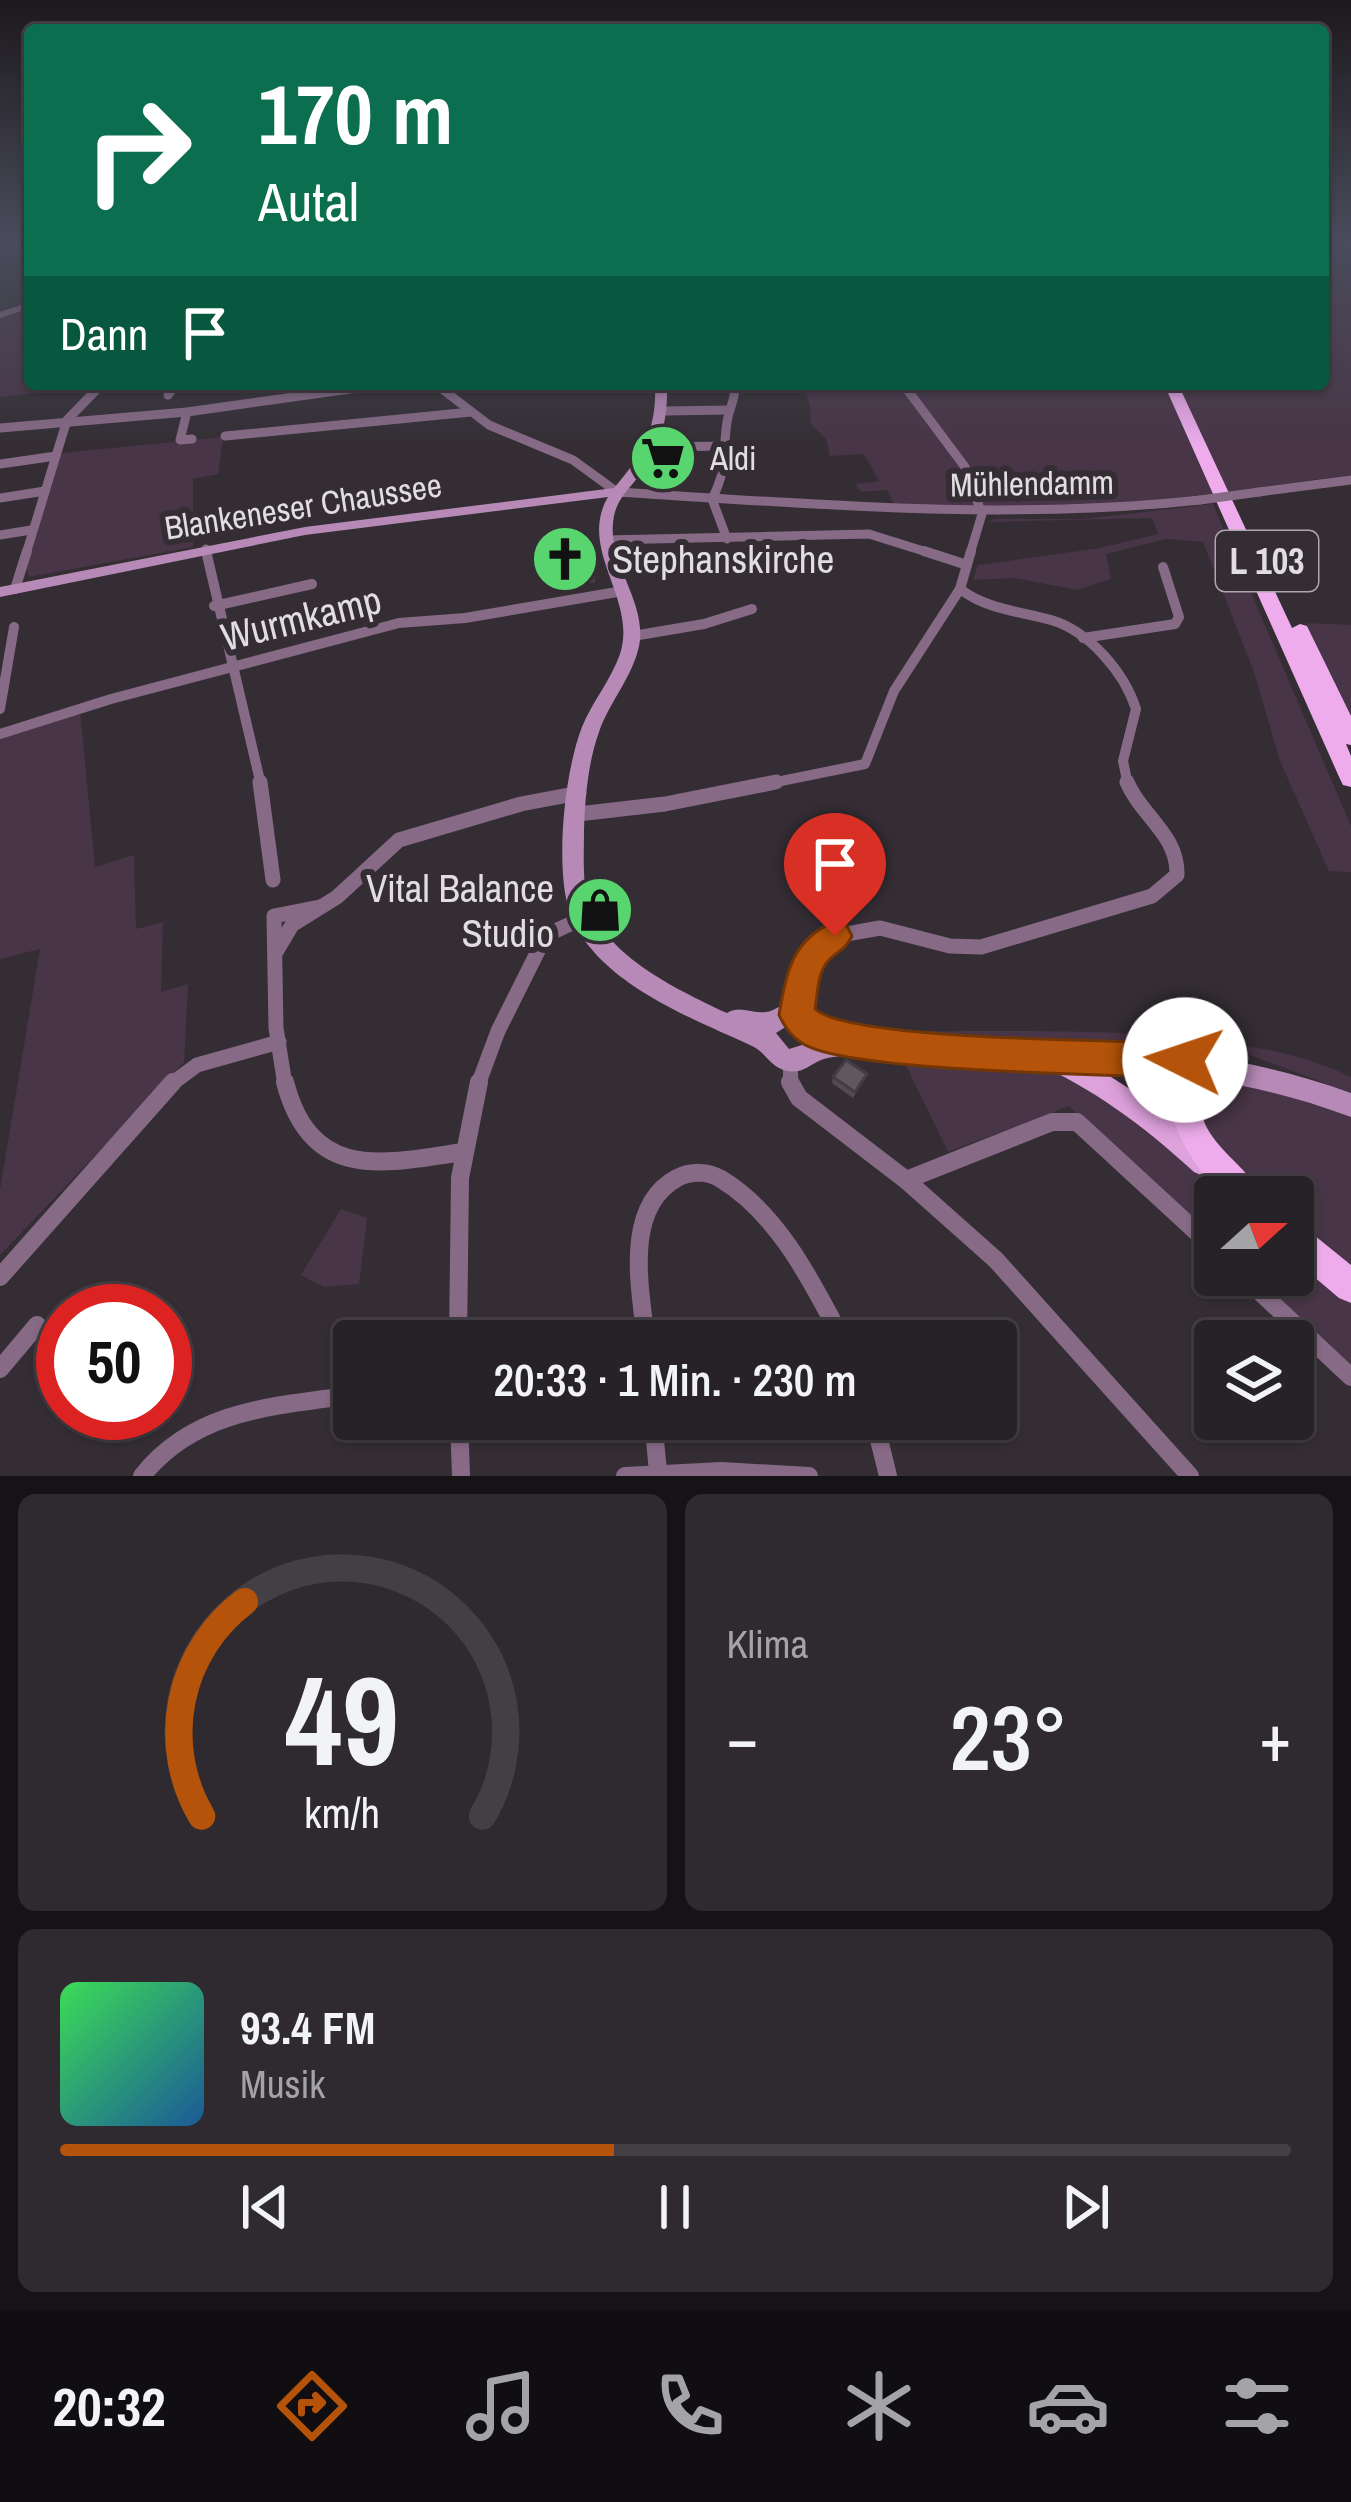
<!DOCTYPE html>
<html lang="de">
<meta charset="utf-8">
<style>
:root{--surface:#272227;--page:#2f2a2f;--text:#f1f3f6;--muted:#a4a4a7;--line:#433f44;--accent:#b45309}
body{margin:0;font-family:"Archivo Narrow",sans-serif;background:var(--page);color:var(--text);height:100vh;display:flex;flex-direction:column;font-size:45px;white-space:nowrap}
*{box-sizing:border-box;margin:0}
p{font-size:39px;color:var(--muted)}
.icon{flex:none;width:66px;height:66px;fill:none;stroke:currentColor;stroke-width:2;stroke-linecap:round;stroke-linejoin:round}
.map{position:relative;height:1476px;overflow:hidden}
.side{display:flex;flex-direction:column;gap:18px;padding:18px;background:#151315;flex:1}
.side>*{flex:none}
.banner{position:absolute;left:24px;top:24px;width:1305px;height:366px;border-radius:12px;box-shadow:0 3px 9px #0004,0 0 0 3px var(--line);background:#0b6e4f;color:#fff;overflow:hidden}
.needle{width:78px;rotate:69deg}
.controls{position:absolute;left:1194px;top:1176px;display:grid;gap:24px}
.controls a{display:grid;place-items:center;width:120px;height:120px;border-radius:12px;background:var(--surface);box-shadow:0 3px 9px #0004,0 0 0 3px var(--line);font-size:60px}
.speed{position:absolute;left:36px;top:1284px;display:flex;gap:24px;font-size:60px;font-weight:700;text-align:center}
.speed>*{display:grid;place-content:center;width:156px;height:156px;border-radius:50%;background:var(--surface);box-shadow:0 3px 9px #0004,0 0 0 3px var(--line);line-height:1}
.speed .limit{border:18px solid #d22;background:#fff;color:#111}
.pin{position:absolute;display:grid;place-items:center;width:102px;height:102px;color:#fff;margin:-123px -51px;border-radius:50% 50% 50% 0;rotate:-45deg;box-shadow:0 0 12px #0007}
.pin .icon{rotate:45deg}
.me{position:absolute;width:132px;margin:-66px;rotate:274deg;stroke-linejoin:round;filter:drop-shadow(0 0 9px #0008)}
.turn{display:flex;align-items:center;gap:42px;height:252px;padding:0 36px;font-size:54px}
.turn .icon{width:156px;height:156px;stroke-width:2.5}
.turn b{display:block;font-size:84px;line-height:102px}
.then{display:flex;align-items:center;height:114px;padding:0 36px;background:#0003;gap:24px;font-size:45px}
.big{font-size:90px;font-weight:600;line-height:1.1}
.side .widget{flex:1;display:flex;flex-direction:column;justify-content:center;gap:18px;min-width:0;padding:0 42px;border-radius:18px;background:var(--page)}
.side .dial{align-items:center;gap:0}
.dial svg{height:312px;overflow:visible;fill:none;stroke:var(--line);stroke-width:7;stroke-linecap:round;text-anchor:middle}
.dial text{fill:var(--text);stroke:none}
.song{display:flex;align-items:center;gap:36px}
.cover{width:144px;height:144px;border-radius:18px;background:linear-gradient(135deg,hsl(130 70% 55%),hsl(210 70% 35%))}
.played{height:12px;border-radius:6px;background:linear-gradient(90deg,var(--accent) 45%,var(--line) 45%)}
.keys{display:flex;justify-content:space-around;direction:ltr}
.heat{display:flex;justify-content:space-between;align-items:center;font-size:66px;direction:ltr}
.side .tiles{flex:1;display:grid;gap:18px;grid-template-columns:1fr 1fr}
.widget:last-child{grid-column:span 2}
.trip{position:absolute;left:333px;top:1320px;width:684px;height:120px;border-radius:12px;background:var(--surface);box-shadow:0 3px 9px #0004,0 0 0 3px var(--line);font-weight:600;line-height:120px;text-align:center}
.dock{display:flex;height:192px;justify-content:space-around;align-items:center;background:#100e10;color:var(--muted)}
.dock .icon{width:84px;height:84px}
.dock .active{color:var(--accent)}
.dock b{font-size:54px;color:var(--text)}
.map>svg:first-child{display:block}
.green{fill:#483547}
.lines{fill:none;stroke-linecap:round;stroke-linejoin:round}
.minor-far4{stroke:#876a86;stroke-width:6}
.minor-far3{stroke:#876a86;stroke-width:9}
.minor-far2{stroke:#876a86;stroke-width:10}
.minor-far1{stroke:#876a86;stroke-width:15}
.minor{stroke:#876a86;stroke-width:18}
.secondary{fill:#b789b6;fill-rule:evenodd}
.primary{fill:#dda1dc;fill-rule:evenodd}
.trunk{fill:#eeaced;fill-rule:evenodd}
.minor-bridge{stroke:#876a86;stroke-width:9}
.wall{fill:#524c52}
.shaded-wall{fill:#423e42}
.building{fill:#5f585f;stroke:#423e42;stroke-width:3}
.route{fill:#b45309;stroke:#753606;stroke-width:3}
.labels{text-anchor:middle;stroke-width:12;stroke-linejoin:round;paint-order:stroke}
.far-poi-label{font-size:33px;fill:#e1dde1;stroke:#342e34;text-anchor:start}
.far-street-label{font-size:33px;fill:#e1dde1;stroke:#342e34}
.shield{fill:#342e34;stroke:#ada8ad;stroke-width:3}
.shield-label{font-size:36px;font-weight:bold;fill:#e1dde1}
.poi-label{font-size:39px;fill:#e1dde1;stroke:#342e34;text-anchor:start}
.street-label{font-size:39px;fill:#e1dde1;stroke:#342e34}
</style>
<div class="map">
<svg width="1351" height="1476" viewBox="0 0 1351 1476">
<rect width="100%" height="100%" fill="#342e34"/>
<g class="green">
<path d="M1323 241H1351V475L1111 507 895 505 887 490 861 492 855 484 879 481 864 454 830 456 826 439 811 424 810 406 802 384H1323Z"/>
<path d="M16 311 30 317V384H58L49 391 0 397V317Z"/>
<path d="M223 437 218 474 193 479V547L29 577 26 566 62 453Z"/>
<path d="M1213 504 1351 826V872L1329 871 1280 761 1254 672 1203 542 1166 539 1106 554 1111 579 1077 590 1015 578 973 580 978 565 1100 548 1158 534 1152 518 988 522 995 519H1083Z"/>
<path d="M1306 623 1351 625V717Z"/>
<path d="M80 711 95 867 134 855 136 929 163 922 161 992 188 984 184 1062 0 1255V1190L40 949 0 959V739Z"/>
<path d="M889 1031C1020 1033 1235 1020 1351 1077V1093L1250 1055 1187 1045Z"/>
<path d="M902 1057C941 1058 984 1054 1023 1061 1108 1076 1169 1144 1232 1197H1215V1240L1069 1106 948 1152Z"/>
<path d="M1224 1082 1257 1086 1351 1116V1272L1293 1225V1197H1257L1201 1133 1199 1099 1213 1084Z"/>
<path d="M341 1209 367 1218 359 1284 324 1287 301 1275Z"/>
<path d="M1293 1251 1351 1302V1366L1253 1275H1293Z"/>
</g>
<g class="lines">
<path class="minor-far4" d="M0 315 30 305"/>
<g class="minor-far3">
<path d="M424 384 442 389 489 425 573 460 617 492C812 504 1005 521 1200 500"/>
<path d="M903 384 965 467 982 514 970 554"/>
<path d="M443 389 512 384"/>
<path d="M168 395 176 384"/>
<path d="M663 411 729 410"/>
<path d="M187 412 180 440 192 439"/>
<path d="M0 428 187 412 386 384"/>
<path d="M225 436 471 412"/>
<path d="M652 447 728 446"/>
<path d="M0 464 56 456"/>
<path d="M1259 492 1351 480"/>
<path d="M0 498 45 491"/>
<path d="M0 535 31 530"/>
<path d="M727 539 712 499C728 468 722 454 727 422 729 408 736 399 735 384"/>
<path d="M606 540 869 534 933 554"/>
<path d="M206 549 207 554"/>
<path d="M26 554 67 420 102 384"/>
</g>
<g class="minor-far2">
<path d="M206 551 261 785"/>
<path d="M924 551 967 565"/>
<path d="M15 589 27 551"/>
<path d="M960 589C988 610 1019 611 1051 620 1089 631 1124 672 1136 709L1123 761 1128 785"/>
<path d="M214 606 312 584"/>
<path d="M633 636 704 624 752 609"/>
<path d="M1083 638 1175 624 1179 617 1163 567"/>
<path d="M0 709 14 627"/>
<path d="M0 734 111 699 399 623 465 618 623 591"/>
<path d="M761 785 865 764 894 691 960 589 971 551"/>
</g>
<g class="minor-far1">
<path d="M260 782 273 880"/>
<path d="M578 814 665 804 776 782"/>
<path d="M276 952 292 925 337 897 399 840 521 804 579 793"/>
<path d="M797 1015 806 964 820 944 835 936 880 928 950 946 981 947 1152 896 1177 875C1178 834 1141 816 1127 782"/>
<path d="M790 1061 791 1085"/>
<path d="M170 1085 197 1065 279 1042"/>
<path d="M285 1085 276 1028 274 916 320 907"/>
<path d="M478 1085 498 1031 542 943 551 933 583 918"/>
</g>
<g class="minor">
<path d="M285 1082C311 1182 382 1164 463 1152"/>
<path d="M790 1082 799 1098 906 1180 996 1260 1190 1476"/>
<path d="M906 1180 1052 1122H1077L1215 1249"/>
<path d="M1242 1275 1351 1377"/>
<path d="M0 1277 173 1082"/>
<path d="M458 1341 460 1178 479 1082"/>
<path d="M646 1341C641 1291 622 1208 677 1178 691 1171 708 1171 721 1179 779 1214 813 1284 843 1341"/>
<path d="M0 1369 37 1325"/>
<path d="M459 1419 461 1476"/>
<path d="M653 1419 658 1472"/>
<path d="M874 1419 888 1476"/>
<path d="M142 1476C195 1409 275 1406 354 1395"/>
<path d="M625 1476 722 1471 809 1476"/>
</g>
<path class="secondary" d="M655 384H667C668 421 661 448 638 477 628 490 617 500 614 516 605 560 644 596 640 640 636 673 610 700 599 732 588 763 585 797 584 831 584 854 582 883 589 904 608 957 675 988 722 1011L727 1013C741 1005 750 1014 765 1012 772 1012 777 1007 784 1005 806 1001 824 1016 825 1037 883 1030 941 1037 999 1040 1126 1046 1229 1049 1351 1093V1117C1236 1074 1133 1068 1012 1063 972 1061 933 1057 893 1057 872 1056 841 1053 821 1060 809 1065 802 1074 788 1071 770 1068 766 1052 752 1046 688 1016 582 978 566 898 557 852 565 771 582 727 592 702 611 680 620 654 638 599 577 550 608 497L305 535 0 597V587L305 527 614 488C643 455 657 428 655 384ZM787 1026H795L801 1031 802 1045 789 1049 776 1033Z"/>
<path class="primary" d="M1039 1042 1094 1066 1150 1102 1151 1059 1154 1051 1163 1048 1172 1051C1181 1075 1169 1104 1183 1128 1192 1142 1209 1147 1216 1163L1212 1172 1203 1176 1194 1172C1144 1126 1093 1088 1031 1061L1027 1053 1031 1045Z"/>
<g class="trunk">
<path d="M1164 384H1178L1292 628 1300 624 1307 626 1351 716V745L1346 744 1351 756V787L1343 785 1340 779Z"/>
<path d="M1185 1048 1195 1052C1205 1075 1194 1103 1207 1128 1221 1154 1251 1171 1262 1197H1223C1188 1161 1153 1103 1175 1052Z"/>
<path d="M1293 1222 1304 1227 1351 1265V1303L1339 1298 1293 1259Z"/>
</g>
<path class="minor-bridge" d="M1200 500 1259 492"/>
</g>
<g class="wall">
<path d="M550 540 582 564 595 582 575 585 568 568 559 570 551 551Z"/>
<path d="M867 1074 853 1098 832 1083 833 1077Z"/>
</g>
<g class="shaded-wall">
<path d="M567 557 568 568 559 570 558 558Z"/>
<path d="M595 570V582L575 585 574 574Z"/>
</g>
<g class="building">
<path d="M570 536 582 564 591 563 595 570 574 574 567 557 558 558 550 540Z"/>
<path d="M846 1060 867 1074 855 1092 833 1077Z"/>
</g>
<linearGradient id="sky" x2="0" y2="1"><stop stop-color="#1d191d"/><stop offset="0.54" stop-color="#4a4c5c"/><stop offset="1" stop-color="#4a4c5c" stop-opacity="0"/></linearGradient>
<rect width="1351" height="447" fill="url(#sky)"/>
<path class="route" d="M835 922 847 926 852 936C846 949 839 950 830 959 817 971 818 993 815 1009 850 1041 1123 1040 1185 1043L1198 1048 1204 1060 1198 1073 1185 1078C1117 1074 846 1073 802 1043 792 1037 784 1026 779 1015 786 974 792 938 835 922Z"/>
<defs>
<g id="supermarket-disc" transform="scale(3.45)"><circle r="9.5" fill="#59d56f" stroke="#342e34"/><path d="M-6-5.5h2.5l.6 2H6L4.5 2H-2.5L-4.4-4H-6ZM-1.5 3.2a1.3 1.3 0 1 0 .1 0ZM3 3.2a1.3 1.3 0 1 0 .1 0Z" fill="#111"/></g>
<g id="church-disc" transform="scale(3.45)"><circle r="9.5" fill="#59d56f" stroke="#342e34"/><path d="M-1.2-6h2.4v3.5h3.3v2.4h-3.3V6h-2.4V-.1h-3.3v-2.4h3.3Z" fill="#111"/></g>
<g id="shop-disc" transform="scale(3.45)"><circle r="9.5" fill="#59d56f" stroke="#342e34"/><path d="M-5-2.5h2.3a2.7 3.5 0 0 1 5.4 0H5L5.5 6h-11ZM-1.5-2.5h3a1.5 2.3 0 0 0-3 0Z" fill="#111"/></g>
</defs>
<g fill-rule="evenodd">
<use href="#supermarket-disc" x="663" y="458"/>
<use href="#church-disc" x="565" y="559"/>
<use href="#shop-disc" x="600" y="910"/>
</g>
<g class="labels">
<g class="far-poi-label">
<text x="710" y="470">Aldi</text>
</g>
<g class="far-street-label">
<text transform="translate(1032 483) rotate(-1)" y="12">Mühlendamm</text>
<text transform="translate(303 506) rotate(-9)" y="12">Blankeneser Chaussee</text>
</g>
<rect class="shield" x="1216" y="531" width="102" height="60" rx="9"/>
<g class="shield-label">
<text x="1267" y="574">L 103</text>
</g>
<g class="poi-label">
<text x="612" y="573">Stephanskirche</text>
<text x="554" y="902" text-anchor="end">Vital Balance<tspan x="554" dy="45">Studio</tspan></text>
</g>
<g class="street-label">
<text transform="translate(301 618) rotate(-14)" y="14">Wurmkamp</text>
</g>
</g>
</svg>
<div class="controls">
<a><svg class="needle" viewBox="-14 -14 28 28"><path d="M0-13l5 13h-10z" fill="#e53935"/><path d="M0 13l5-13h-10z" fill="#a4a4a7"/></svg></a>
<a><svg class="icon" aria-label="layers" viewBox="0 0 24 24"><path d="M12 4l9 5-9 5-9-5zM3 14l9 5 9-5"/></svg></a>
</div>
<div class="speed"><div class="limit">50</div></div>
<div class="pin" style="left:835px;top:936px;background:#d93025"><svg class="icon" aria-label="arrive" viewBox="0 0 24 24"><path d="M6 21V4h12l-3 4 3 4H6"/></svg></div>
<svg class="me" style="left:1185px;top:1060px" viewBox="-20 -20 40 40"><circle r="19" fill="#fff"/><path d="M0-13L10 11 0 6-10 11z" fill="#b45309"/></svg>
<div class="trip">20:33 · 1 Min. · 230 m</div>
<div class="banner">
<div class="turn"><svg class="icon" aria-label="right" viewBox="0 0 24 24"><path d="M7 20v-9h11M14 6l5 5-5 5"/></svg><div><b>170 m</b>Autal</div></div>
<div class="then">Dann<svg class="icon" aria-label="arrive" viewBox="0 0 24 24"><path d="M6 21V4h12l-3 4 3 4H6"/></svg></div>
</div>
</div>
<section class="side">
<div class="tiles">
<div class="widget dial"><svg viewBox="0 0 100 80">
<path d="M14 69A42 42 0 1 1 86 69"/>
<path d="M14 69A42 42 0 0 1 25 14" stroke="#b45309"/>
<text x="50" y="56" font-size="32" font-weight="700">49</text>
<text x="50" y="72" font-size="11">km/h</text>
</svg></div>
<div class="widget"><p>Klima</p>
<div class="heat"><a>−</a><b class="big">23°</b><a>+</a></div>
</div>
<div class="widget">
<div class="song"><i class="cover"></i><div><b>93.4 FM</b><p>Musik</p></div></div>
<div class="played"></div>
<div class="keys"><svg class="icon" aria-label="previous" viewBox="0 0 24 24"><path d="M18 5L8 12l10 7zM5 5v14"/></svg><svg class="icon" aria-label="pause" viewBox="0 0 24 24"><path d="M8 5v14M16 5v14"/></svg><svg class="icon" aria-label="next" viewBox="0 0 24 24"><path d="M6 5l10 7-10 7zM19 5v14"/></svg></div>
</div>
</div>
</section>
<nav class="dock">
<b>20:32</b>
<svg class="icon active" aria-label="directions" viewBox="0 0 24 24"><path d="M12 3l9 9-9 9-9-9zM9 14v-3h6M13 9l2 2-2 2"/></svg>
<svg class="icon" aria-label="music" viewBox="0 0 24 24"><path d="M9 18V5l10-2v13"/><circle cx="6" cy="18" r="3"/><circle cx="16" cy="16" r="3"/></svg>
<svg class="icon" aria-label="phone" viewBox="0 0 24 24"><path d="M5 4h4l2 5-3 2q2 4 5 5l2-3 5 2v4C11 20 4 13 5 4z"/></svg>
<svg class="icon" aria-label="climate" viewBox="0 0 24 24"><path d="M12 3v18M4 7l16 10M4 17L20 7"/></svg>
<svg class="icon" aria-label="car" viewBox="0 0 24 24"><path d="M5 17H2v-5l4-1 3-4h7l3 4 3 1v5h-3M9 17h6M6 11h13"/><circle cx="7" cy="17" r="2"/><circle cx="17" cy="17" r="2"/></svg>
<svg class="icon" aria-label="filters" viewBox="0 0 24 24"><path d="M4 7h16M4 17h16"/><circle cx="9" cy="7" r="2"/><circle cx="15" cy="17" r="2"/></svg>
</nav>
